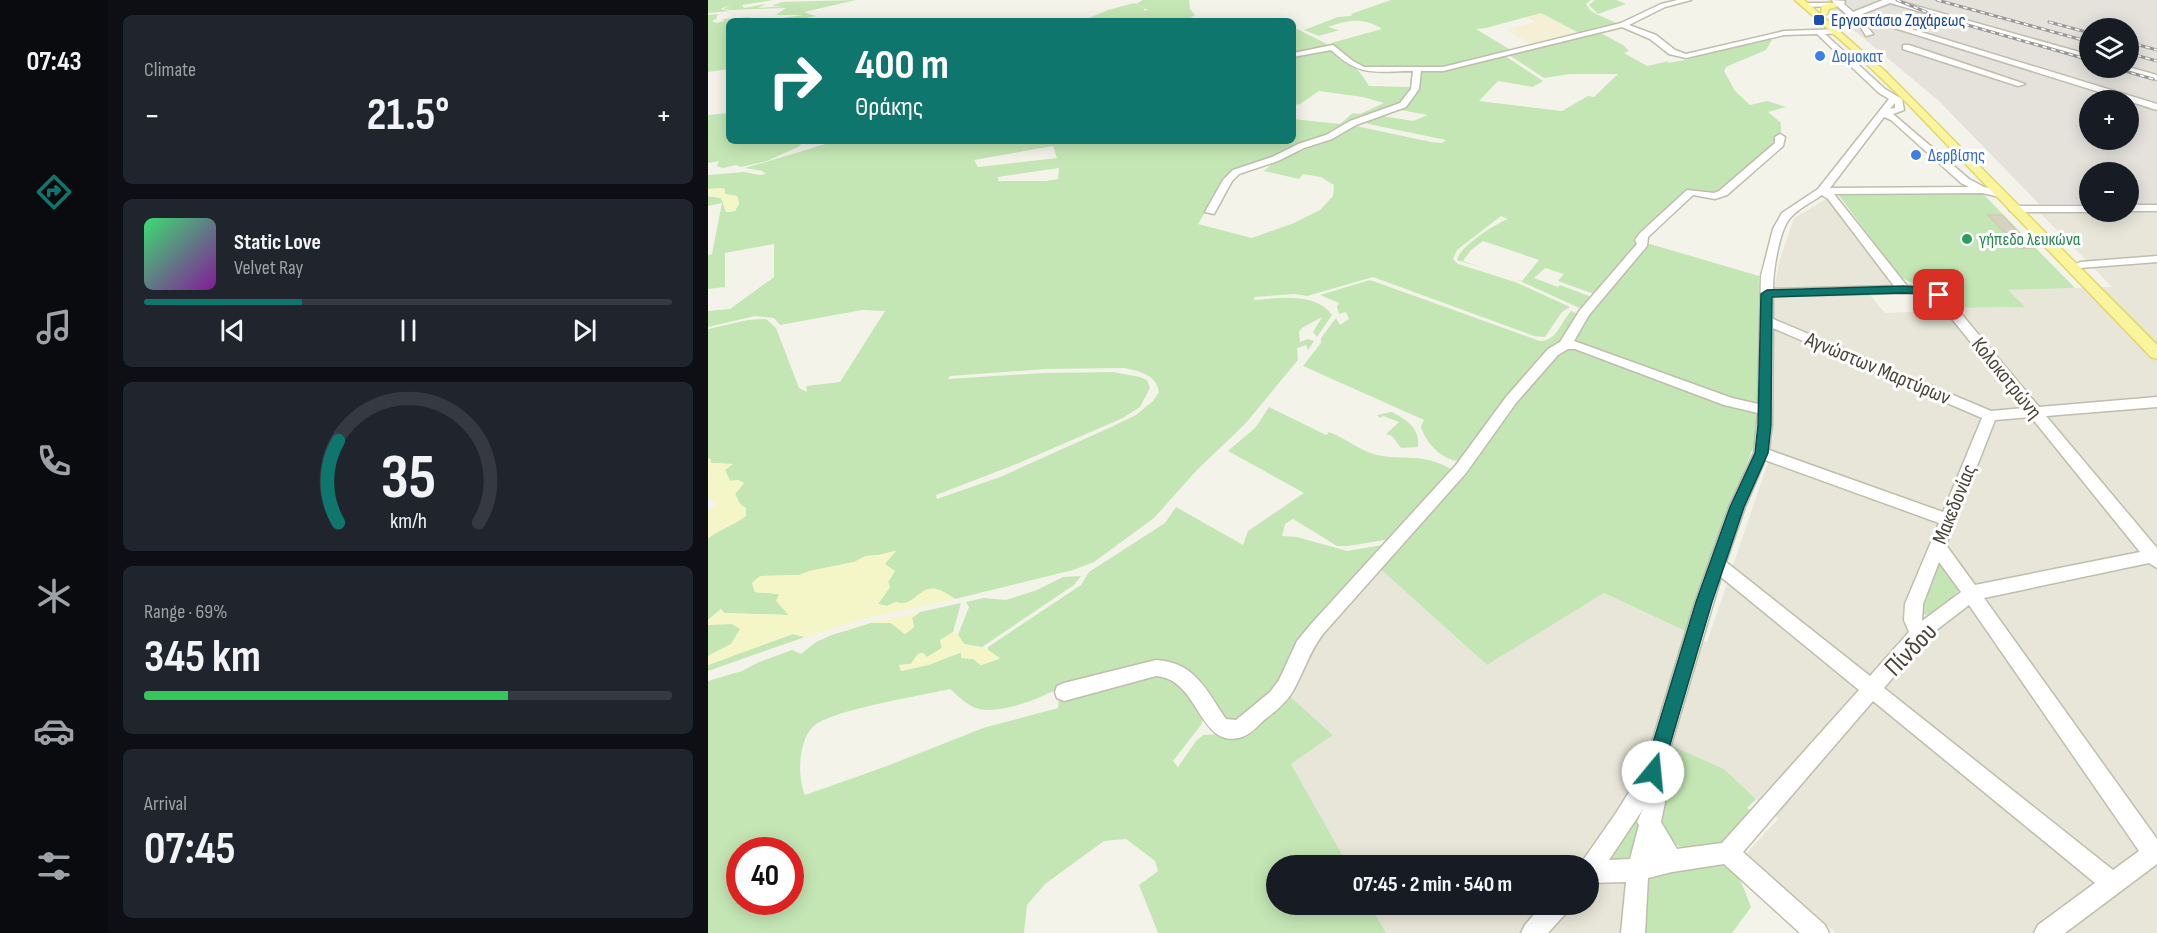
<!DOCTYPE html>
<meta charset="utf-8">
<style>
:root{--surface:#171b24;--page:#20242c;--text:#f1f3f6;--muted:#9ea1a6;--line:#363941;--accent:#0f766e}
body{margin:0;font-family:"Sofia Sans Condensed",sans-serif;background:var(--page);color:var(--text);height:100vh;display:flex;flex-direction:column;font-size:22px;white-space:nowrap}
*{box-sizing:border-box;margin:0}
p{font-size:20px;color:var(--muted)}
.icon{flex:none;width:33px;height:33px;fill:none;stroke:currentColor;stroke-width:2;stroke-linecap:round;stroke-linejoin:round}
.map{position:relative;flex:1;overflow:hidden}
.drawer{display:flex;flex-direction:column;gap:15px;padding:15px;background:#0d0f14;width:600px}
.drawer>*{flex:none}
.top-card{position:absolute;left:18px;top:18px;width:570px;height:126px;border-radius:9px;box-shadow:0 3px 15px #0003;background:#0f766e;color:#fff;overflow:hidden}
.buttons{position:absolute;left:1371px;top:18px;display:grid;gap:12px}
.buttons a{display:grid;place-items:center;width:60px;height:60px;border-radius:50%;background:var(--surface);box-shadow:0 3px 15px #0003;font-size:30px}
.speed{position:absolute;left:18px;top:837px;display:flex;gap:12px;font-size:30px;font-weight:700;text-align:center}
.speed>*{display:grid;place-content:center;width:78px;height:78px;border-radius:50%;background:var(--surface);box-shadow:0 3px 15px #0003;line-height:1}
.speed .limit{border:9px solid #d22;background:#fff;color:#111}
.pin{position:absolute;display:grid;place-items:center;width:51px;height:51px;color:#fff;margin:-26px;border-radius:12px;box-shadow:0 3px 9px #0006}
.me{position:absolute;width:66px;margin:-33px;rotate:17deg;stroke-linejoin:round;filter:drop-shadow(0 0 4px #0008)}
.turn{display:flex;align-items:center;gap:21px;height:126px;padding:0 30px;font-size:27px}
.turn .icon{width:78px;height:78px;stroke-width:2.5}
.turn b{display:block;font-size:42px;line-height:51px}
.big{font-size:45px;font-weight:700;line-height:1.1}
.drawer .card{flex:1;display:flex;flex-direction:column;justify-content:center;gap:9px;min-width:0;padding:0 21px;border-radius:9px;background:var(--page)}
.drawer .dial{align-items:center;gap:0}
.dial svg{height:156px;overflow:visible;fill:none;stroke:var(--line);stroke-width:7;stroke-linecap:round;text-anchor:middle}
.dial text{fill:var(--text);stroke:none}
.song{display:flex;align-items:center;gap:18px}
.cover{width:72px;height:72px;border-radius:9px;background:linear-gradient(135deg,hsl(140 70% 55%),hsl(290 70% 35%))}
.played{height:6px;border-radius:3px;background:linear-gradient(90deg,var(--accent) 30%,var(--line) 30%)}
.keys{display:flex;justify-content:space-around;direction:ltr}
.heat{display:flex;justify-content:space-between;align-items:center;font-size:33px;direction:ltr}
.charge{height:9px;border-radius:4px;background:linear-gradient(90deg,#34c759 69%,var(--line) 0)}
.trip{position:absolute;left:558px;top:855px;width:333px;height:60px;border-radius:30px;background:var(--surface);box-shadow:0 3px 15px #0003;font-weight:700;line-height:60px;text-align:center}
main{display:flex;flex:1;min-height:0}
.tab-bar{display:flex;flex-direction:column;width:108px;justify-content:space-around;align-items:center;background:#090b0e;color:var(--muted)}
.tab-bar .icon{width:42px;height:42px}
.tab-bar .current{color:var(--accent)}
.tab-bar b{font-size:27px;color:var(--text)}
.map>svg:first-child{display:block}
.residential{fill:#e8e6d8}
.commercial{fill:#f5efd6}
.industrial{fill:#e4e2db;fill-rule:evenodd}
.green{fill:#c4e6b4;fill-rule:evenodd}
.sand{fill:#f5f6c8}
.building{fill:#d5d2bf;stroke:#d0cbb3;stroke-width:1.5}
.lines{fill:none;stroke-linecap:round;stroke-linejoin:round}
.minor-casing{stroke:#bfbdac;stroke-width:3}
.major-casing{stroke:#dfd76c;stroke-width:3}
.minor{fill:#fff;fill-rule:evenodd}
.major{fill:#faf59d;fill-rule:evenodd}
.rail-casing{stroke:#989898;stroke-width:3}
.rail{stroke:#fff;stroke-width:1.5;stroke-dasharray:4.5;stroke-linecap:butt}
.route{fill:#0f766e;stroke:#0a4d48;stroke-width:1.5}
.transit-dot{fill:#1a4fb4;stroke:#fff;stroke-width:2}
.shop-dot{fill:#3f7fe0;stroke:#fff;stroke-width:2}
.leisure-dot{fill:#2e9e5b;stroke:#fff;stroke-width:2}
.labels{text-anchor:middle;stroke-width:6;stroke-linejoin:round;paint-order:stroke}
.far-transit-label{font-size:18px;fill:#164399;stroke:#fff;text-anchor:start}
.far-shop-label{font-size:18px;fill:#366cbe;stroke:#fff;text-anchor:start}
.far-leisure-label{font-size:18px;fill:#27864d;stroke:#fff;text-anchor:start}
.street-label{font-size:21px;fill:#484538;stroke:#fff}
.near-street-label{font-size:26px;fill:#484538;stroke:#fff}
</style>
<main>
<nav class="tab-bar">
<b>07:43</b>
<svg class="icon current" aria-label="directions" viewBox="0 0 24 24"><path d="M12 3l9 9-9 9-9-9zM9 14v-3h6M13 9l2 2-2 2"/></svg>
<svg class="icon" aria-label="music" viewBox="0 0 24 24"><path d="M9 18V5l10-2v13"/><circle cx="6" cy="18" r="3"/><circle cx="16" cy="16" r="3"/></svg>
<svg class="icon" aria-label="phone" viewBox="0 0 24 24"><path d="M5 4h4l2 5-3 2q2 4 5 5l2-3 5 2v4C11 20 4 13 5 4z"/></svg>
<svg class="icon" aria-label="climate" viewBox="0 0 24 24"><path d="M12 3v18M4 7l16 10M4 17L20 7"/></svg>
<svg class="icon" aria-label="car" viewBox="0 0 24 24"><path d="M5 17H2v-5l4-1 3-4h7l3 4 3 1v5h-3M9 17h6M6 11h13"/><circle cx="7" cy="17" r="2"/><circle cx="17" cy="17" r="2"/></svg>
<svg class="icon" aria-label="filters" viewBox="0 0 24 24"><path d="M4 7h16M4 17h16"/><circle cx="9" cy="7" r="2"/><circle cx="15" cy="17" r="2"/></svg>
</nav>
<section class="drawer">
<div class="card"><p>Climate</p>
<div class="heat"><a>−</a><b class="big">21.5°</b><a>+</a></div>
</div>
<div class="card">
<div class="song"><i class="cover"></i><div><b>Static Love</b><p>Velvet Ray</p></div></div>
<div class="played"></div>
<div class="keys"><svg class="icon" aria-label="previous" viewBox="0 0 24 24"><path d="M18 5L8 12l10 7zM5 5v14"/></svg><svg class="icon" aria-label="pause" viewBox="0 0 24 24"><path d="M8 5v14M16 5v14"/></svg><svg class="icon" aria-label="next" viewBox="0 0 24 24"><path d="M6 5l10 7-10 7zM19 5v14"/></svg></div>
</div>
<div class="card dial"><svg viewBox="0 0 100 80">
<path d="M14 69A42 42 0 1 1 86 69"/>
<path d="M14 69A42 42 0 0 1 14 27" stroke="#0f766e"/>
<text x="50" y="56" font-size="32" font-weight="700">35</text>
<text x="50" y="72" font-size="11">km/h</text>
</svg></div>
<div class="card"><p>Range · 69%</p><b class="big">345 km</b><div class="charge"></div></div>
<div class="card"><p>Arrival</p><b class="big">07:45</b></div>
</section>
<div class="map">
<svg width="1449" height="933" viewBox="0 0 1449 933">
<rect width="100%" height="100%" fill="#f4f3ea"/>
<g class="residential">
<path d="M1120 198H1123L1187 288 1157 289 1177 313 1250 310 1249 308 1316 307 1299 290 1404 287 1330 211 1449 212V933H1128L1037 855 1070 819 1016 769 947 739 937 773 872 865H640L583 764 625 735 578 693 595 655 669 566 779 665 896 593 999 642 1060 462 1065 437V296L1071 262 1086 218Z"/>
<path d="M916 882 917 933H678L662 905 880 904 881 885Z"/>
</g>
<path class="commercial" d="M833 13 873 34 828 46 798 30 827 22 819 18Z"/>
<path class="industrial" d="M1119 0H1449V204H1421L1420 172H1382L1381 204H1331L1231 101 1123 11 1129 8ZM1382 28H1420V68H1382ZM1382 100H1420V140H1382Z"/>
<g class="green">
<path d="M0 0H65L34 5 36 8 58 4 50 8 75 6H63L74 2 148 0 96 12 108 16 98 18 100 21H112H21V69L0 72V15L10 14 8 19 4 21 8 23 16 21 15 19 43 17 41 18 58 20 96 15H68L78 8 23 10 15 9 23 5 12 9 22 11 0 13Z"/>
<path d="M435 0H481L482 9 487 15 477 21H374L400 10 426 3 437 8 436 11 440 10 428 4Z"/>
<path d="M683 0H883L878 4 882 10 888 14 913 25 873 34 833 13 778 28 768 29 806 52 732 68 671 69 651 66 623 43 674 29C655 17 641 20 620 27L631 30 611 36 596 30 630 17 644 16 643 14Z"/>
<path d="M887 0H908L918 4 890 14 881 5Z"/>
<path d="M585 27 621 45 585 55Z"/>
<path d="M891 32 915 45 921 51 916 53 939 66 961 61 959 63C993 59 1025 44 1058 37L1064 40 1058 50 1018 67 1016 71 1027 91 1042 105 1059 101 1078 107 1060 112 1073 123V142L1067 151 1062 149 1034 175 1029 174 1007 195 981 189 977 192 932 236 931 243 889 295 850 281 856 274 837 268 826 278 850 287 852 285 886 298 876 310 808 279 814 281 831 260 775 241 763 250 755 261 779 269 749 260C752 246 787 224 800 219L793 216 749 250 745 259 750 264 807 282 862 307 854 312 837 337 826 336 665 277 599 296 587 294 546 297V300C570 298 608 292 624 315L609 337 605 332 614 317 594 328 591 332 592 342 600 339 606 341 600 350 598 345 589 348 590 360 537 424 488 471 446 518 386 562 365 570 247 599C241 595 235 591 228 589 211 586 205 609 188 602L179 606 170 604 182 587 180 582 187 571 176 564 187 551 171 555 158 556 146 562 102 571 91 575 52 576 44 583 47 592 72 594 69 601 81 615 16 613 13 609 0 620V538C13 529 26 525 37 516L38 509 32 504 27 494 36 483 30 480 22 481 17 470 24 464 3 463 2 458 0 459V329L40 320 58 319 68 328 91 388 99 392 98 386 132 382 177 311 154 310 72 325 66 318 47 316 0 327V311L22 309 66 277V244L17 253V287L0 289V255L4 254 14 203 0 206V196L13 198 19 212 27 211 31 203 29 196 16 194 17 189H0V175L36 172 52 175 58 174 54 171 37 168 128 141H585V119L632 124 645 113 652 114 676 103 655 97 611 91 592 104 585 105V56L619 48C634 49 654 73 661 86L705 87 691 106 623 130 621 132 636 127 621 136 570 157 528 170 517 180 490 224 544 238 586 223 612 210 625 196 626 185 613 177 595 174 591 179 556 171 566 162 564 161 624 140 648 126 723 142 734 143 738 140 660 124 659 122 674 116 705 121 720 115 687 109C698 105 707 97 710 86 712 80 710 77 712 72L741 69 797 56 835 81 825 87 790 81 771 101 854 111 880 96 886 97 910 74H862L836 78 801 55ZM345 146 349 158 270 167 266 160ZM351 168 350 179 338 181H290V177ZM416 368C431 371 448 374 451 392L445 401 428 415 401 428 292 477 229 499 228 495 306 465 415 418 432 407 442 388 439 380 432 377 405 372 335 373 240 379 242 376 338 369Z"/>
<path d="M21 113V141H96L90 147 59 161 33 167 28 165 15 168 9 166 11 161 0 163V115Z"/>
<path d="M1129 193H1274L1367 288 1300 290 1317 307 1249 308 1233 289 1214 288 1192 277Z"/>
<path d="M942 244 1051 276 1050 401 1044 404 1035 402 869 342 865 338V334L939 245Z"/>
<path d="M662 280 832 341C849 341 853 322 863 311L873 315 856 342 753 461C737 462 717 444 713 426L716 420 595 366 613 343V338L628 318 632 325 641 319 638 312 631 314 629 307 631 303 612 295Z"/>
<path d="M860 346 1047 410 1051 418 1047 442 977 631 896 593 779 665 669 566 848 353Z"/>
<path d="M561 407 618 435 621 432C637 438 652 451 669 455 699 461 712 452 743 469L741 477 730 491 683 539 640 546H629L585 519 577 524 574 536 589 537 639 551 680 544 600 635 567 695 534 722 522 725C506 709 497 686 480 671 457 651 424 671 401 677 384 682 368 686 352 691L351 688C331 699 287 717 265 707 257 703 249 695 242 689 211 696 129 709 107 725 90 738 89 777 97 795L179 766 275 728 350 708 351 698C379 690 442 665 469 679 481 685 489 704 497 715L493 725 465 761 470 767 488 741 495 735 532 733 555 717 578 693 625 735 583 764 640 865 568 866V904L662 905 678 933H450L431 885 450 871 447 861 418 839 396 841 337 884 319 905 316 933H0V681L34 671 51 662 84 650 93 654 108 642 124 635 163 623H183L197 634 206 627 204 618 212 612 253 603 245 632 232 640 234 648 219 657 215 653 210 654 203 664 191 665 193 671 220 665 254 652V658L265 659 273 665 291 659 280 650V647L373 585 381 572 457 523 468 507 535 545 540 531 596 493 520 451 548 427ZM32 850H82V902H32Z"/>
<path d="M684 412C699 420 712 428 710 447L693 448 684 436 678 434 691 422 675 416 672 418 669 415Z"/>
<path d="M1231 560 1254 587 1226 616 1216 614 1212 609Z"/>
<path d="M373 576 366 585 274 647 256 644 250 635 261 607 258 602 276 598 298 600 329 590 355 577Z"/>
<path d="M14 623 24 624 33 629 23 644 0 656V625Z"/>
<path d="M85 634 97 637 0 671V665Z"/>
<path d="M962 745 1016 769 1048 799 1039 808 1047 814 1017 847 976 849 953 836 951 783Z"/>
<path d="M941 791 926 838 928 854 923 862 898 860Z"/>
<path d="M1017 865C1034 876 1036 890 1043 907L1024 933H937L936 884 940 876Z"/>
</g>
<g class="sand">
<path d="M13 188 17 189V194L29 196 31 203 27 211 18 212 13 198 0 196V189Z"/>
<path d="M2 458 3 463 25 464 17 470 22 481 30 480 36 483 27 494 32 504 38 508V516C26 525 13 529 0 538V511L10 504 0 498V482L3 475 0 474V459Z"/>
<path d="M188 551 177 564 187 571 180 582 182 587 170 604 179 606 188 602C205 609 211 585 228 589 235 591 241 595 247 599L156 619 97 637 84 634 0 665V656L23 644 32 629 24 624 0 625V620L13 609 16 613 81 615 68 601 71 594 47 592 44 583 52 576 91 575 102 571 146 562 158 556 171 555Z"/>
<path d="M212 612 204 618 206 627 197 634 183 623H163Z"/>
<path d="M245 632 250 635 256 644 280 650 292 658 273 665 265 659 253 658V652L220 665 193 671 191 665 203 664 210 654 215 653 219 657 234 648 232 640Z"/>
</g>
<path class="building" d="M1280 215H1294L1326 248H1311Z"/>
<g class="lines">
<g class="minor-casing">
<g id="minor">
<path d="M970 0H983L957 7 921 25 948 35 967 50 978 54 1076 31 1133 29V33L1117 34 1177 89 1194 99 1196 110 1185 114 1261 179 1276 187 1296 192 1297 194 1292 197 1274 193 1126 194 1199 286 1224 287 1235 292 1331 407 1449 397V407L1338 416 1449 548V568L1441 563 1276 598 1449 839V864L1357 933H1326L1330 925 1387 883 1165 701 1035 852 1117 925 1121 933H1092L1016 864 964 872 940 878 937 933H913L918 882 880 883V866H871L908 813 936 768 987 602 1021 507 1046 453 1050 413 1016 405 867 349H860L850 355 808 403 758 473 615 634C600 654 597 670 585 691 578 703 567 712 556 720 550 726 543 734 534 737 491 751 492 679 448 676L356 701 349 698 347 692 349 686 356 683 448 660C487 662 498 690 518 719L528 720 562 692 571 680 589 641 603 624 748 465 798 397 840 349 852 342 872 310 929 244 927 240 932 233 979 190 1006 193 1011 191 1067 143V137L1072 134 1077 137 1075 146 1019 195 1007 199 985 195 940 237 939 246 881 315 866 341 1024 398 1050 404 1053 276 1065 229 1074 213 1110 189 1181 99 1171 93 1109 34 1076 35 978 58 961 54 942 39 914 27 735 71H713L711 89 698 107 648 125 624 139 596 148 570 161 531 174 524 181 506 214 497 212 515 180 525 170 564 157 590 144 618 135 642 121 692 103 703 89 705 71C667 71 653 78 623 50L585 57V53L625 45 645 61 656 67H735L913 23 953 4ZM1187 103V108L1182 109ZM1176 117 1183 120 1253 183 1261 187 1122 188ZM1114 195 1120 199 1186 286 1065 289C1065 272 1071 229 1083 217 1091 208 1104 202 1114 195ZM1195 293 1221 294 1227 298 1316 408 1283 411 1065 319V296ZM1065 328 1274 418 1235 512 1061 450 1064 425ZM1323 417 1432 552 1267 585 1238 545 1287 420ZM1057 460 1231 523 1197 604 1196 620 1201 632 1162 676 1018 562 1037 507ZM1231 562 1253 592 1214 621 1215 604ZM1013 577 1151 690 1014 843 969 849 953 822 957 802 955 772ZM1261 605 1431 851 1405 870 1176 688 1218 638ZM935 809 929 822 931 825 922 859 901 860Z"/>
<path d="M1124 0 1137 1 1136 4 1145 12 1175 0H1187L1382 55V60L1182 3 1154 14 1449 104V110L1151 17 1165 34 1158 36 1152 26 1129 6 1096 7 1093 5 1096 3H1126Z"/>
<path d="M1195 45H1201L1317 84 1310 86 1195 49Z"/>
<path d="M1420 67 1449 75V80L1410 68Z"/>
<rect x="1420" y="205" width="29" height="6"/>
<path d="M1306 206H1382V212H1385H1306L1302 211 1301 209Z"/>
<path d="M1449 256V262L1372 268 1366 265 1372 262Z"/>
<path d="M835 904H862L859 912 840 933H813L817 925Z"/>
</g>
</g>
<g class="major-casing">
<g id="major">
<path d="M1087 0H1096L1179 73 1449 345V359L1443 357 1199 103 1145 51Z"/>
<path d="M1125 3H1128V7L1121 9 1119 14H1113L1114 5Z"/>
</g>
</g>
<use href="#minor" class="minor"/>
<use href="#major" class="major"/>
<g class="rail-casing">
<g id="rail">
<path d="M1189 0 1228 16 1382 60"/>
<path d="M1229 0 1382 42"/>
<path d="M1341 22 1382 33"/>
<path d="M1420 42 1449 50"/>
<path d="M1420 53 1449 61"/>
<path d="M1406 68 1445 79"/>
</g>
</g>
<use href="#rail" class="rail"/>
</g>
<path class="route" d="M1195 286 1224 288 1237 295 1231 298 1222 294 1195 293 1064 297 1063 425 1060 453 1036 507 1004 602 954 772 951 778 945 781 938 778 936 772 988 602 1022 507 1047 453 1050 425 1053 294 1059 290Z"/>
<rect class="transit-dot" x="1105" y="14" width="12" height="12" rx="3"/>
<g class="shop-dot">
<circle cx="1112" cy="56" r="6"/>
<circle cx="1208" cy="155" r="6"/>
</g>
<circle class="leisure-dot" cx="1259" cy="239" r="6"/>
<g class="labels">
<g class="far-transit-label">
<text x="1123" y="26">Εργοστάσιο Ζαχάρεως</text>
</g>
<g class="far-shop-label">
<text x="1124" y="62">Δομοκατ</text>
<text x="1220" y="161">Δερβίσης</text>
</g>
<g class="far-leisure-label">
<text x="1271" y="245">γήπεδο λευκώνα</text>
</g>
<g class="street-label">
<text transform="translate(1170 368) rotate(23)" y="7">Αγνώστων Μαρτύρων</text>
<text transform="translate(1299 378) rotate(51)" y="7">Κολοκοτρώνη</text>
<text transform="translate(1246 504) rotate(-68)" y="7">Μακεδονίας</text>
</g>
<g class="near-street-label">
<text transform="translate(1202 649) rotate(-46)" y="9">Πίνδου</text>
</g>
</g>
</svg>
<div class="buttons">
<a><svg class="icon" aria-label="layers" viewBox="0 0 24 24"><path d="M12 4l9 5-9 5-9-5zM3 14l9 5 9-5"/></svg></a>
<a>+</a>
<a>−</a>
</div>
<div class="speed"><div class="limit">40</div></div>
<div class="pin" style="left:1231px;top:295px;background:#d93025"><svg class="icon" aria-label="arrive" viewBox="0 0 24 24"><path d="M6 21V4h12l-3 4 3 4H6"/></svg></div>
<svg class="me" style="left:945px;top:772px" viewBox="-20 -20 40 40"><circle r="19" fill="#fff"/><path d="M0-13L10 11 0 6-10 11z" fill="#0f766e"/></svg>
<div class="trip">07:45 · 2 min · 540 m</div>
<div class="top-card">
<div class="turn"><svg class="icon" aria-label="right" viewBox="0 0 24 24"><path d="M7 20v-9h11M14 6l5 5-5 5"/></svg><div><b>400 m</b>Θράκης</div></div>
</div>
</div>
</main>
